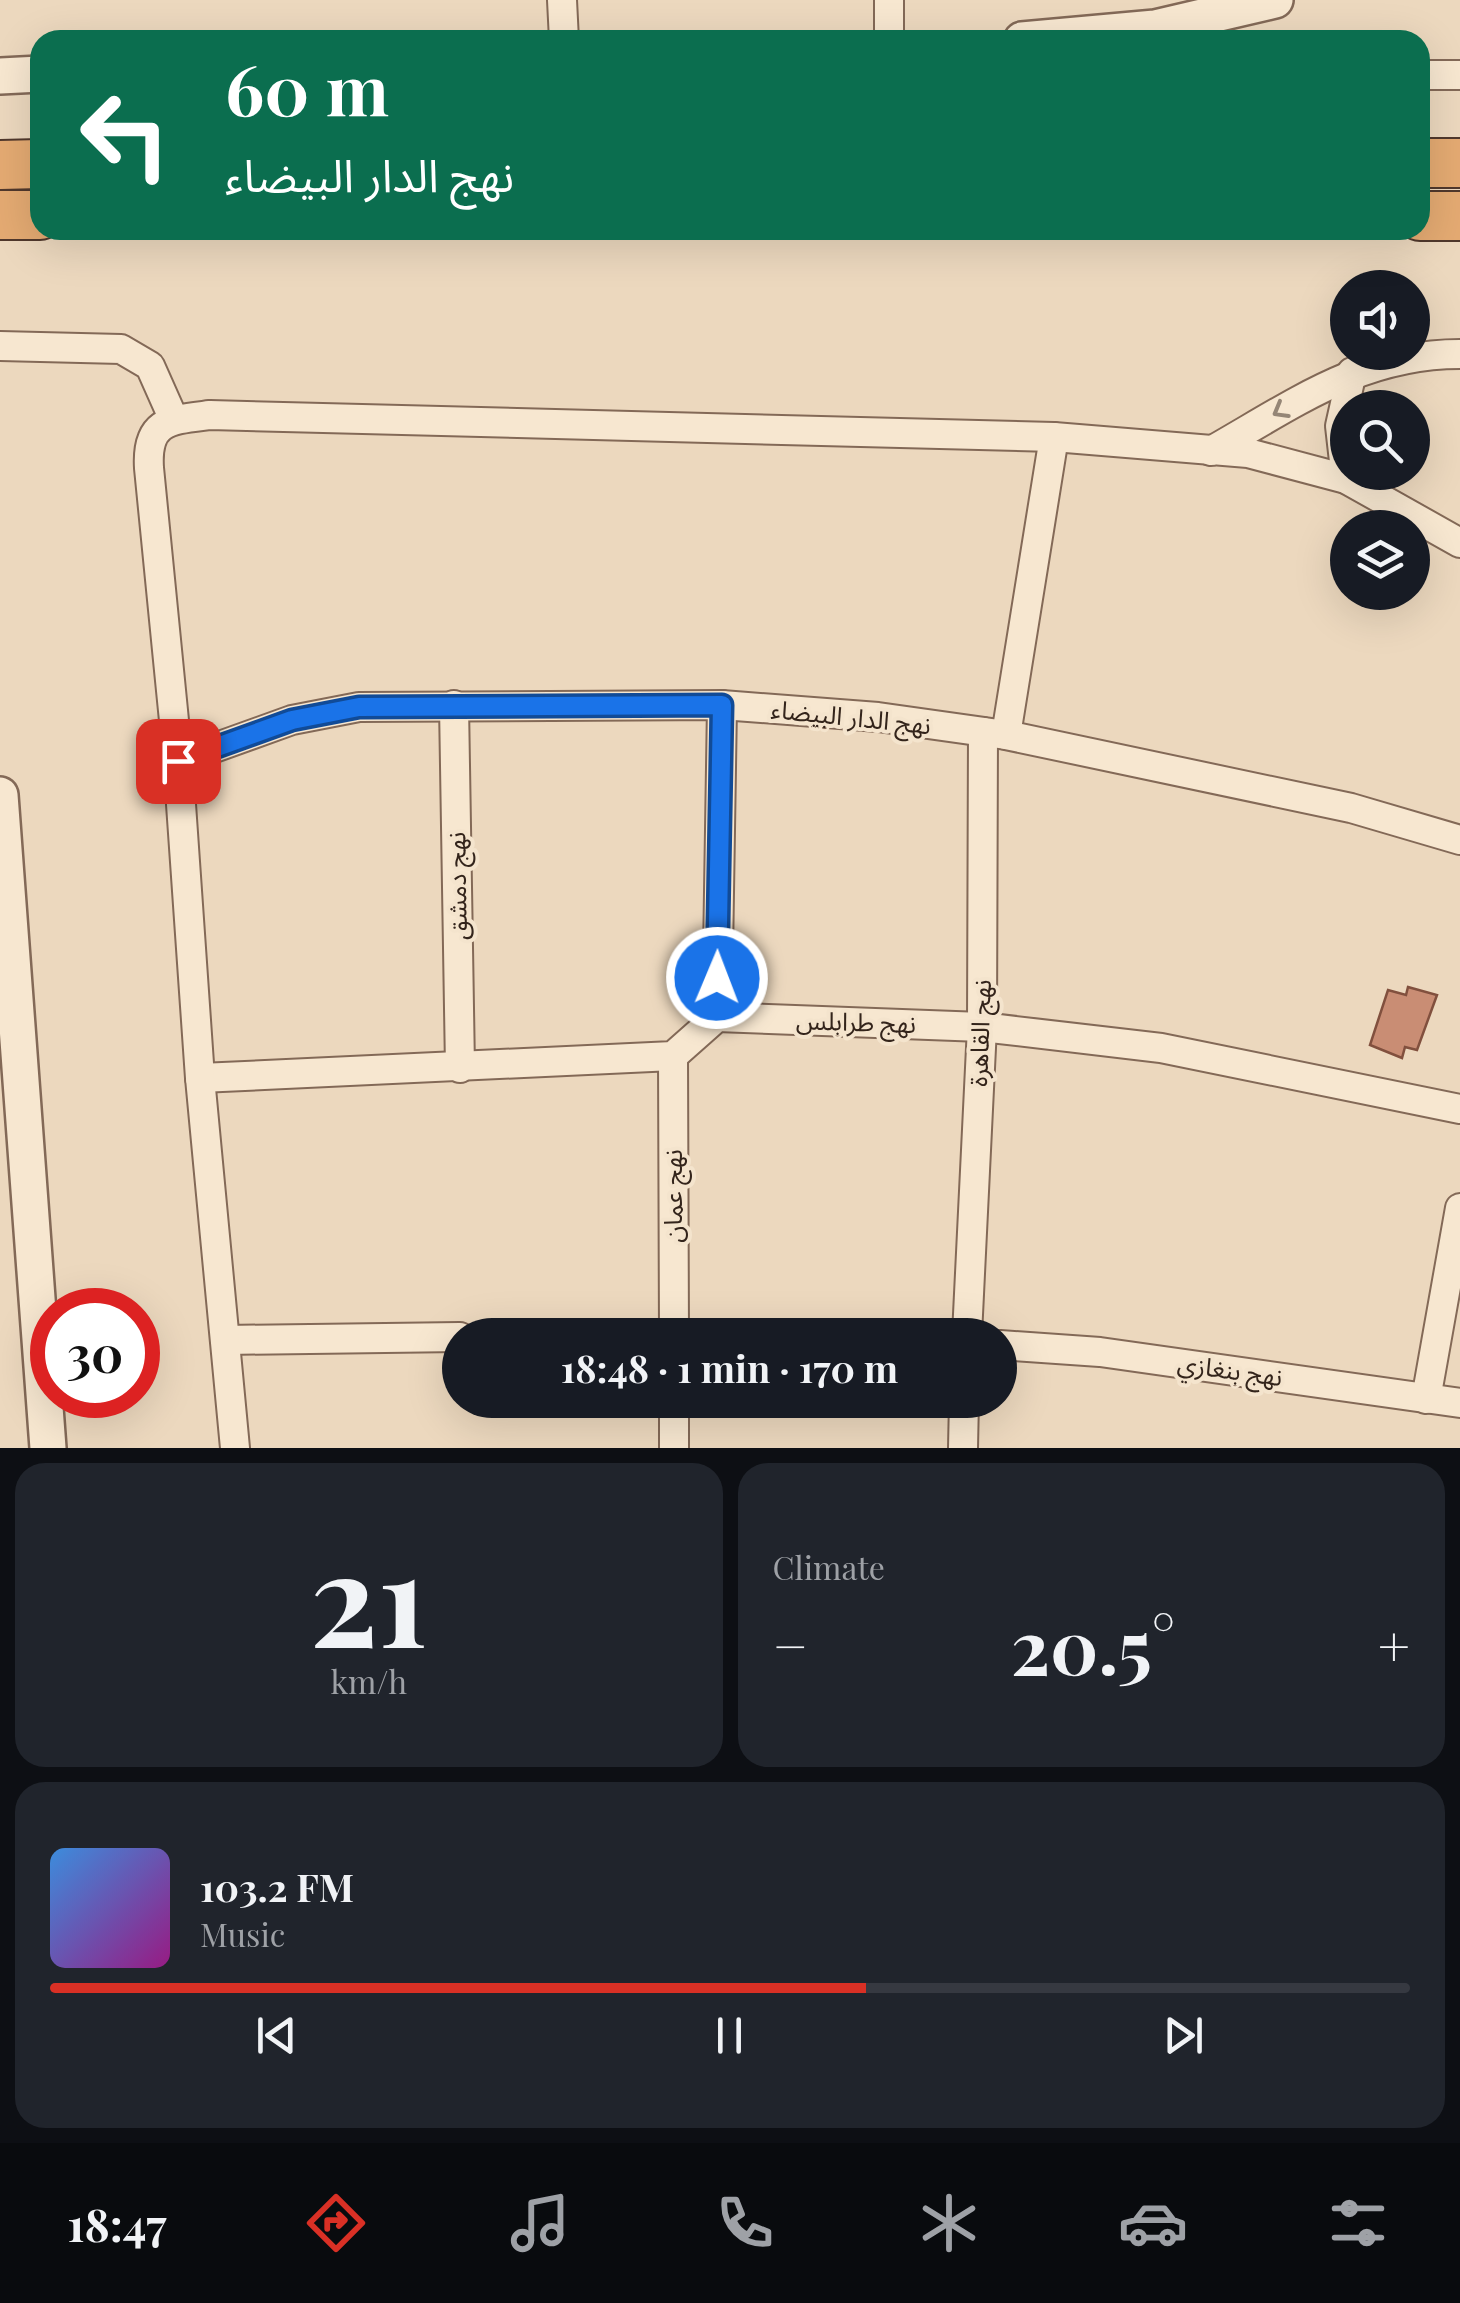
<!DOCTYPE html>
<meta charset="utf-8">
<style>
:root{--surface:#171b24;--page:#20242c;--text:#f1f3f6;--muted:#9ea1a6;--line:#363941;--accent:#d93025}
body{margin:0;font-family:"Playfair Display","Noto Sans Arabic",serif;background:var(--page);color:var(--text);height:100vh;display:flex;flex-direction:column;font-size:38px;white-space:nowrap}
*{box-sizing:border-box;margin:0}
p{font-size:32px;color:var(--muted)}
.icon{flex:none;width:55px;height:55px;fill:none;stroke:currentColor;stroke-width:2;stroke-linecap:round;stroke-linejoin:round}
.map{position:relative;height:1448px;overflow:hidden}
.details{display:flex;flex-direction:column;gap:15px;padding:15px;background:#0d0f14;flex:1}
.details>*{flex:none}
.guide{position:absolute;left:30px;top:30px;width:1400px;height:210px;border-radius:30px;box-shadow:0 10px 40px #0002;background:#0b6e4f;color:#fff;overflow:hidden}
.tools{position:absolute;left:1330px;top:270px;display:grid;gap:20px}
.tools a{display:grid;place-items:center;width:100px;height:100px;border-radius:50%;background:var(--surface);box-shadow:0 10px 40px #0002;font-size:50px}
.speed{position:absolute;left:30px;top:1288px;display:flex;gap:20px;font-size:50px;font-weight:700;text-align:center}
.speed>*{display:grid;place-content:center;width:130px;height:130px;border-radius:50%;background:var(--surface);box-shadow:0 10px 40px #0002;line-height:1}
.speed .limit{border:15px solid #d22;background:#fff;color:#111}
.pin{position:absolute;display:grid;place-items:center;width:85px;height:85px;color:#fff;margin:-42px;border-radius:20px;box-shadow:0 5px 15px #0006}
.me{position:absolute;width:110px;margin:-55px;rotate:1deg;stroke-linejoin:round;filter:drop-shadow(0 0 8px #0008)}
.turn{display:flex;align-items:center;gap:35px;height:210px;padding:0 30px;font-size:45px}
.turn .icon{width:130px;height:130px;stroke-width:2.5}
.turn b{display:block;font-size:70px;line-height:85px}
.big{font-size:75px;font-weight:700;line-height:1.1}
.details .card{flex:1;display:flex;flex-direction:column;justify-content:center;gap:15px;min-width:0;padding:0 35px;border-radius:30px;background:var(--page)}
.details .dial{align-items:center;gap:0}
.dial b{font-size:130px;line-height:1}
.song{display:flex;align-items:center;gap:30px}
.cover{width:120px;height:120px;border-radius:15px;background:linear-gradient(135deg,hsl(210 70% 55%),hsl(310 70% 35%))}
.played{height:10px;border-radius:5px;background:linear-gradient(90deg,var(--accent) 60%,var(--line) 60%)}
.keys{display:flex;justify-content:space-around;direction:ltr}
.heat{display:flex;justify-content:space-between;align-items:center;font-size:55px;direction:ltr}
.details .tiles{flex:1;display:grid;gap:15px;grid-template-columns:1fr 1fr}
.card:last-child{grid-column:span 2}
.trip{position:absolute;left:442px;top:1318px;width:575px;height:100px;border-radius:50px;background:var(--surface);box-shadow:0 10px 40px #0002;font-weight:700;line-height:100px;text-align:center}
.dock{display:flex;height:160px;justify-content:space-around;align-items:center;background:#090b0e;color:var(--muted)}
.dock .icon{width:70px;height:70px}
.dock .on{color:var(--accent)}
.dock b{font-size:45px;color:var(--text)}
.map>svg:first-child{display:block}
.building{fill:#c98d74;stroke:#81503e;stroke-width:2.5}
.lines{fill:none;stroke-linecap:round;stroke-linejoin:round}
.minor-casing{stroke:#836957;stroke-width:32}
.tertiary-casing{stroke:#836957;stroke-width:40}
.trunk-casing{stroke:#50382c;stroke-width:52}
.minor{stroke:#f7e7d0;stroke-width:28}
.tertiary{stroke:#f7e7d0;stroke-width:35}
.trunk{stroke:#e4aa72;stroke-width:48}
.oneway{stroke:#958676}
.route-casing{stroke:#114b97;stroke-width:25}
.route{stroke:#1a73e8;stroke-width:18}
.labels{text-anchor:middle;stroke-width:8;stroke-linejoin:round;paint-order:stroke}
.street-label{font-size:25px;fill:#33241b;stroke:#f4e4cd}
</style>
<div class="map">
<svg width="1460" height="1448" viewBox="0 0 1460 1448">
<rect width="100%" height="100%" fill="#ecd8be"/>
<path class="building" d="M1408 987 1437 995 1417 1050 1405 1047 1402 1058 1370 1045 1388 990 1406 995Z"/>
<g class="lines">
<g class="minor-casing">
<g id="minor">
<path d="M562 0 564 40"/>
<path d="M889 0V40"/>
<path d="M1420 75H1460"/>
<path d="M0 346 121 349 150 366 174 420"/>
<path d="M1211 451C1294 404 1361 354 1460 354"/>
<path d="M1346 479 1340 426 1352 372"/>
<path d="M454 705 460 1068"/>
<path d="M1006 735 1054 437"/>
<path d="M178 761 292 720 359 707 722 705 878 717 1006 735 1351 808 1460 840"/>
<path d="M717 1017 722 705"/>
<path d="M673 1056 674 1335"/>
<path d="M200 1078 673 1056 717 1017 982 1027 1161 1048 1460 1109"/>
<path d="M967 1335 982 1027 983 732"/>
<path d="M226 1340 460 1337"/>
<path d="M1000 1345 1100 1352 1460 1403"/>
<path d="M1426 1399 1460 1208"/>
<path d="M674 1400V1448"/>
<path d="M235 1448 200 1078 178 761 149 468C146 420 170 420 210 415L1054 437 1248 453 1346 479 1460 543"/>
<path d="M963 1448 964 1400"/>
</g>
</g>
<g class="tertiary-casing">
<g id="tertiary">
<path d="M1022 40 1155 28 1275 0"/>
<path d="M0 76 40 74"/>
<path d="M0 795 48 1448"/>
</g>
</g>
<g class="trunk-casing">
<g id="trunk">
<path d="M1420 163H1460"/>
<path d="M0 165 40 164"/>
<path d="M0 215H40"/>
<path d="M1420 216H1460"/>
</g>
</g>
<use href="#minor" class="minor"/>
<use href="#tertiary" class="tertiary"/>
<use href="#trunk" class="trunk"/>
</g>
<defs><path id="oneway-chevron" d="M-2-3.5L2.5 0L-2 3.5" fill="none" stroke-width="1.6" stroke-linecap="round" stroke-linejoin="round" transform="scale(2.5)"/></defs>
<use class="oneway" href="#oneway-chevron" transform="translate(1280 411) rotate(150)"/>
<g class="lines">
<g class="route-casing">
<path id="route" d="M178 761 292 720 359 707 722 705 717 978"/>
</g>
<use href="#route" class="route"/>
</g>
<g class="labels">
<g class="street-label">
<text transform="translate(851 717) rotate(6)" y="9">نهج الدار البيضاء</text>
<text transform="translate(457 886) rotate(-91)" y="9">نهج دمشق</text>
<text transform="translate(856 1022) rotate(2)" y="9">نهج طرابلس</text>
<text transform="translate(980 1033) rotate(-88)" y="9">نهج القاهرة</text>
<text transform="translate(673 1196) rotate(-90)" y="9">نهج عمان</text>
<text transform="translate(1230 1370) rotate(8)" y="9">نهج بنغازي</text>
</g>
</g>
</svg>
<div class="tools">
<a><svg class="icon" aria-label="sound" viewBox="0 0 24 24"><path d="M4 9h4l5-4v14l-5-4H4zM17 9q2 3 0 6"/></svg></a>
<a><svg class="icon" aria-label="search" viewBox="0 0 24 24"><circle cx="10" cy="10" r="6"/><path d="M15 15l6 6"/></svg></a>
<a><svg class="icon" aria-label="layers" viewBox="0 0 24 24"><path d="M12 4l9 5-9 5-9-5zM3 14l9 5 9-5"/></svg></a>
</div>
<div class="speed"><div class="limit">30</div></div>
<div class="pin" style="left:178px;top:761px;background:#d93025"><svg class="icon" aria-label="arrive" viewBox="0 0 24 24"><path d="M6 21V4h12l-3 4 3 4H6"/></svg></div>
<svg class="me" style="left:717px;top:978px" viewBox="-20 -20 40 40"><circle r="17" fill="#1a73e8" stroke="#fff" stroke-width="3"/><path d="M0-11L8 9 0 5-8 9z" fill="#fff"/></svg>
<div class="trip">18:48 · 1 min · 170 m</div>
<div class="guide">
<div class="turn"><svg class="icon" aria-label="left" viewBox="0 0 24 24"><path d="M17 20v-9H6M10 6l-5 5 5 5"/></svg><div><b>60 m</b>نهج الدار البيضاء</div></div>
</div>
</div>
<section class="details">
<div class="tiles">
<div class="card dial"><b>21</b><p>km/h</p></div>
<div class="card"><p>Climate</p>
<div class="heat"><a>−</a><b class="big">20.5°</b><a>+</a></div>
</div>
<div class="card">
<div class="song"><i class="cover"></i><div><b>103.2 FM</b><p>Music</p></div></div>
<div class="played"></div>
<div class="keys"><svg class="icon" aria-label="previous" viewBox="0 0 24 24"><path d="M18 5L8 12l10 7zM5 5v14"/></svg><svg class="icon" aria-label="pause" viewBox="0 0 24 24"><path d="M8 5v14M16 5v14"/></svg><svg class="icon" aria-label="next" viewBox="0 0 24 24"><path d="M6 5l10 7-10 7zM19 5v14"/></svg></div>
</div>
</div>
</section>
<nav class="dock">
<b>18:47</b>
<svg class="icon on" aria-label="directions" viewBox="0 0 24 24"><path d="M12 3l9 9-9 9-9-9zM9 14v-3h6M13 9l2 2-2 2"/></svg>
<svg class="icon" aria-label="music" viewBox="0 0 24 24"><path d="M9 18V5l10-2v13"/><circle cx="6" cy="18" r="3"/><circle cx="16" cy="16" r="3"/></svg>
<svg class="icon" aria-label="phone" viewBox="0 0 24 24"><path d="M5 4h4l2 5-3 2q2 4 5 5l2-3 5 2v4C11 20 4 13 5 4z"/></svg>
<svg class="icon" aria-label="climate" viewBox="0 0 24 24"><path d="M12 3v18M4 7l16 10M4 17L20 7"/></svg>
<svg class="icon" aria-label="car" viewBox="0 0 24 24"><path d="M5 17H2v-5l4-1 3-4h7l3 4 3 1v5h-3M9 17h6M6 11h13"/><circle cx="7" cy="17" r="2"/><circle cx="17" cy="17" r="2"/></svg>
<svg class="icon" aria-label="filters" viewBox="0 0 24 24"><path d="M4 7h16M4 17h16"/><circle cx="9" cy="7" r="2"/><circle cx="15" cy="17" r="2"/></svg>
</nav>
